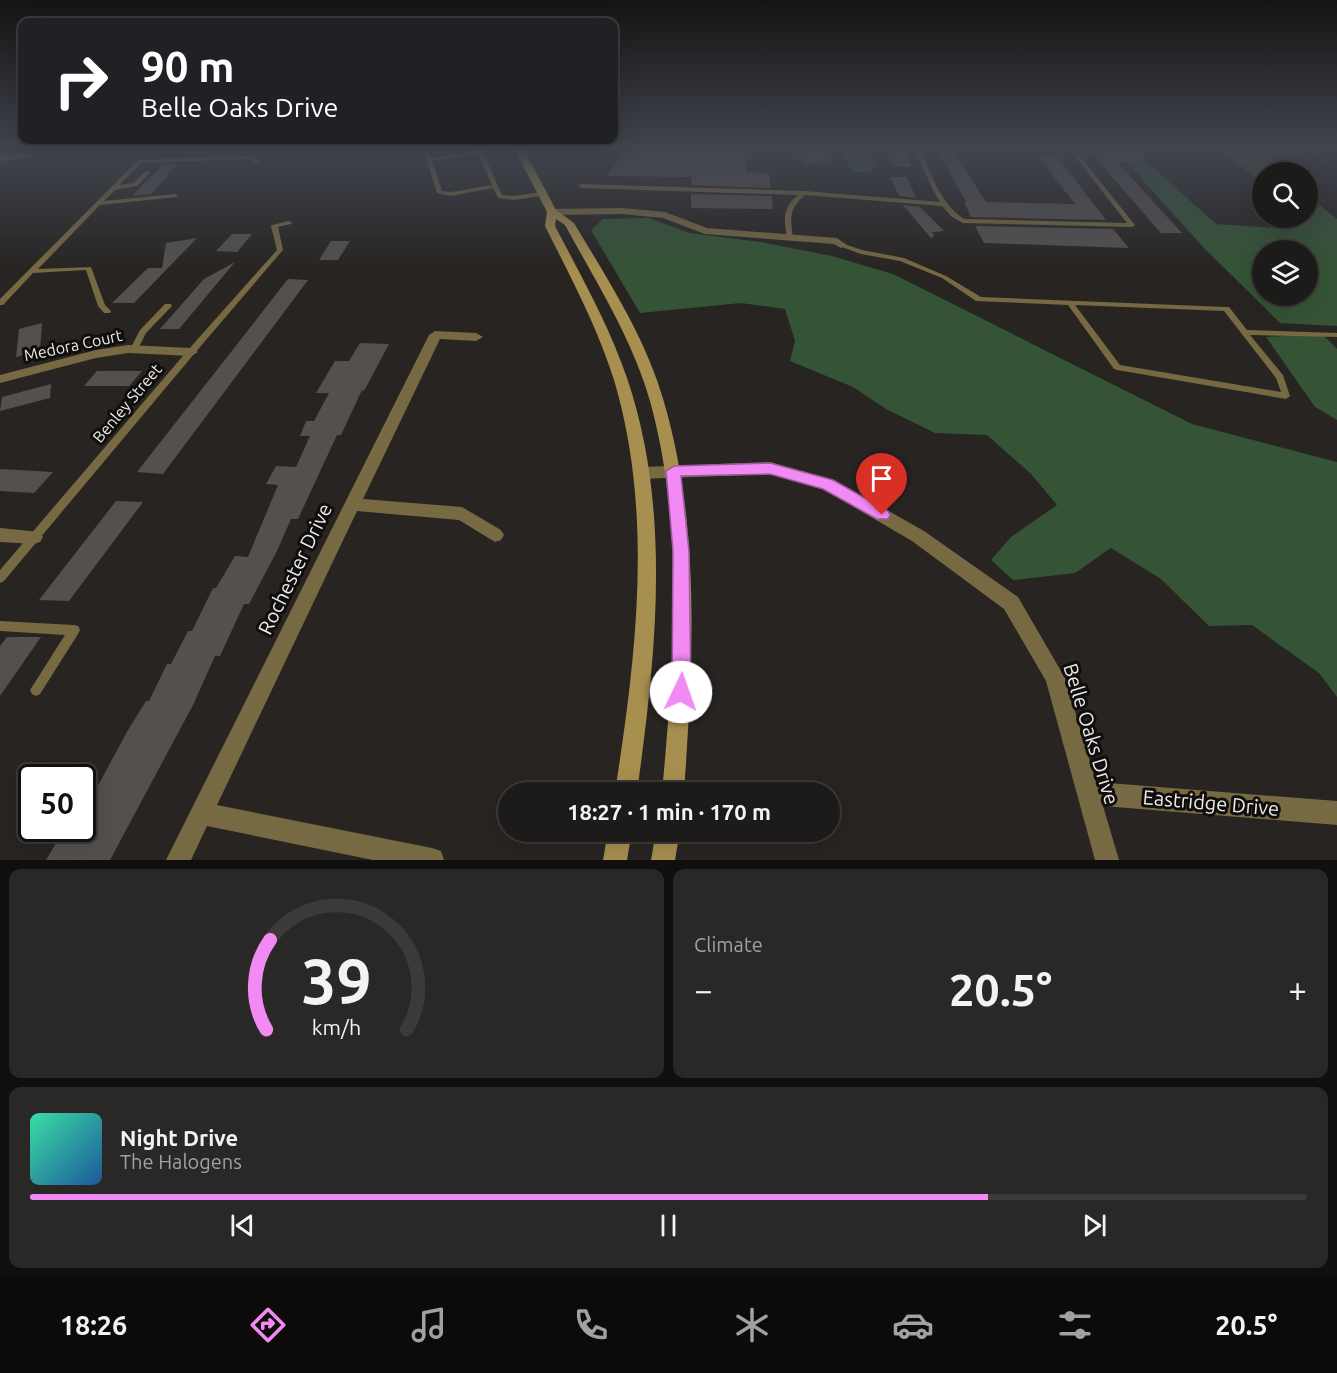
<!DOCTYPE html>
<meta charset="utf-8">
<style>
:root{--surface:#1d1b1a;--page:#2a2827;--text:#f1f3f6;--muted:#a0a1a2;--line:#3b3939;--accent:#f28af3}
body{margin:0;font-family:Ubuntu,sans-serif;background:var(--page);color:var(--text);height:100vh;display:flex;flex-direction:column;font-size:22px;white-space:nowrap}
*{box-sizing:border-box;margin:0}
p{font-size:20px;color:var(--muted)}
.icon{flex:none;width:33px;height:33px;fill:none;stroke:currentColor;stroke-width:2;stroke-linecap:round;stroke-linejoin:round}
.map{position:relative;height:860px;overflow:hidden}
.sheet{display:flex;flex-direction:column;gap:9px;padding:9px;background:#100f0e;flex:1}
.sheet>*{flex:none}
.top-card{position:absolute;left:18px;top:18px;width:600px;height:126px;border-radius:12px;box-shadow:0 6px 24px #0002,0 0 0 2px var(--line);background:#202124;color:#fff;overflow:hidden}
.tools{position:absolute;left:1252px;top:162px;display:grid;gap:12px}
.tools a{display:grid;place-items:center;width:66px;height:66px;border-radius:50%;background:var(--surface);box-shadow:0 6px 24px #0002,0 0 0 2px var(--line);font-size:30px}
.speed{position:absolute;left:18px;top:764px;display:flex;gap:12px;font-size:30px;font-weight:700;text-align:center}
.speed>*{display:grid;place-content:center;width:78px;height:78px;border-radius:50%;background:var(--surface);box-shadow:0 6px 24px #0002,0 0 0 2px var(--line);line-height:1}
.speed .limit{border:3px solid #111;border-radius:9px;background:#fff;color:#111}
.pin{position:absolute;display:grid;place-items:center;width:51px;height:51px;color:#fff;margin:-62px -26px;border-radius:50% 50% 50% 0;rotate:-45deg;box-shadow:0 0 6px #0007}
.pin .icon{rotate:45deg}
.me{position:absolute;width:66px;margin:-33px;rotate:3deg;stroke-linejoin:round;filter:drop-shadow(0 0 4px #0008)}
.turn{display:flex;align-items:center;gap:21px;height:126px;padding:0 24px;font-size:27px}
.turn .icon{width:78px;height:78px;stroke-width:2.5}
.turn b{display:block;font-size:42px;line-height:51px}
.big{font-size:45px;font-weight:700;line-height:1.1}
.sheet .card{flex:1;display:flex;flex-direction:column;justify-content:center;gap:9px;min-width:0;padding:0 21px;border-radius:12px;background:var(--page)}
.sheet .dial{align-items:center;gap:0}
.dial svg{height:156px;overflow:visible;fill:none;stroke:var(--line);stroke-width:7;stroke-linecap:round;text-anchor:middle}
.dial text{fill:var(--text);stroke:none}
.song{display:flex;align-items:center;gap:18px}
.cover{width:72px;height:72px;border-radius:9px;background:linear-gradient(135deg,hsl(160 70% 55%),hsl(210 70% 35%))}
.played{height:6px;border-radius:3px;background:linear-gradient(90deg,var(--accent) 75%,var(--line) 75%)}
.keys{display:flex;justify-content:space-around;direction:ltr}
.heat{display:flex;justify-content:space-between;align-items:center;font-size:33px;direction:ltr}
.sheet .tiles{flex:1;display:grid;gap:9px;grid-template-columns:1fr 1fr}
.card:last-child{grid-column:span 2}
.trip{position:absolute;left:498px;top:782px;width:342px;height:60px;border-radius:30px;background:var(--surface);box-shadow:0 6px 24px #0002,0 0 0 2px var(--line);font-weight:700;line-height:60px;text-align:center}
.tab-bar{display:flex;height:96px;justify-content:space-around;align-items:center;background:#0c0b0a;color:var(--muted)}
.tab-bar .icon{width:42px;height:42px}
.tab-bar .selected{color:var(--accent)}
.tab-bar b{font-size:27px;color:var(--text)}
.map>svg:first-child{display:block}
.green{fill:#345435;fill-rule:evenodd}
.building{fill:#54504e}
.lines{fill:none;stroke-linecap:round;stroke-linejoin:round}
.lane{fill:#776942;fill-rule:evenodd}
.street{fill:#776942;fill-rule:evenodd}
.secondary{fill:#a78f4f;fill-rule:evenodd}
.route{fill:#f28af3;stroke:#9d5a9e;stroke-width:1.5}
.labels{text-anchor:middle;stroke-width:6;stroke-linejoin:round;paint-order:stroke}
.street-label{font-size:16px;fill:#edebea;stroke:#0f0e0d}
.near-street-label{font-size:20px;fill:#edebea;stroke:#0f0e0d}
</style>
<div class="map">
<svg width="1337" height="860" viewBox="0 0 1337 860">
<rect width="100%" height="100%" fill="#272422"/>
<g class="green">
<path d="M841 151H864L875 164 870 172H853Z"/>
<path d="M1107 151H1130L1155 169 1216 224 1276 228 1305 221 1302 218H1308V196L1337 219V326L1280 323 1204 248 1130 166ZM1263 250H1308V296H1263Z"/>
<path d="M1223 151H1269L1273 164 1283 172H1263V184Z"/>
<path d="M649 218 689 233 761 242 832 256 893 274 1192 424 1337 462V697L1319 673 1252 625 1209 626 1161 579 1111 548 1075 573 1013 580 991 560 1011 537 1057 505 1031 474 987 435 935 433 886 409 853 387 790 361 795 341 785 309 741 303 640 313 591 230 603 219Z"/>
<path d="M1322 334 1337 349V420L1315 407 1266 337Z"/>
</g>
<g class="building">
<path d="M625 150 745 152 746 172 769 173 771 188 691 185 692 177 607 176Z"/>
<path d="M821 150 833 161 806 165 795 154Z"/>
<path d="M1090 150H1144V162L1101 163Z"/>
<path d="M887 151H904L912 167H894Z"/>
<path d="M939 153H955L986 202 1075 204 1038 156H1057L1106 220 971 217 964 202H966Z"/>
<path d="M1100 163H1118L1182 233H1161Z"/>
<path d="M178 164 151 194 132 196 162 165Z"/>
<path d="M890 177H907L916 198 899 196Z"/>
<path d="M691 194 772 196 773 209 691 208Z"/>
<path d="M903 205 920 207 944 231 932 232 934 236 931 238Z"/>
<path d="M975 226 1113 229 1129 248 984 243Z"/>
<path d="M232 234H252L237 252 216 251Z"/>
<path d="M197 238 134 303H112L148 268H162L166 243Z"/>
<path d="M331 241H350L338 260H319Z"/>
<path d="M235 262 179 329H160L204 279Z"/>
<path d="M288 279 308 280 163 474 137 472Z"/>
<path d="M42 323 40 351 16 357 19 329Z"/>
<path d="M360 343 389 344 364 391 362 390 341 435H337L298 519H291L277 551 249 604H244L220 656H215L193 705 110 860H46L65 828H82V792L94 793 128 730 146 701H149L167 664H171L188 631H192L213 588H216L235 556 248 557 278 485 266 484 276 466 296 467 310 436H300L306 421H314L329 393H316L335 361H349Z"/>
<path d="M97 371H142L129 386H84Z"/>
<path d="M51 384 50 398 0 411 2 397Z"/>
<path d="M0 469 53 472 34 493 0 491Z"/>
<path d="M116 501 143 502 69 601 39 600Z"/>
<path d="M7 637H41L0 696V646Z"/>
</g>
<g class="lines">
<g class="lane">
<path d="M423 150H429L431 158 478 150H494L483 153 502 195 513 196 542 192 545 194 542 196 513 200 498 198 493 188 451 196 437 193ZM478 154 492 185 451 192 442 191 432 161Z"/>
<path d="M915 150H920C932 175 940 203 964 219L1127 223 1070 150H1075L1135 225 1132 227 963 223 952 217 942 206 805 195C789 209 790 217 793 238L790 240 787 238C784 218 782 209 798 195L581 188 578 186 581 184 804 191 940 202 933 190Z"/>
<path d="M249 155 259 161V163H255L248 159 142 163 119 185 133 183 146 171H150V173L137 186 115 190 104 201 175 194 178 196 177 197 100 205 38 269 91 267 105 305 111 311 110 313H104L98 306 86 270 33 273 3 305H0V299L138 160Z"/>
<path d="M289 221 292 223 291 224 278 227 283 250 282 251 194 354 4 581 0 583V570L188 350 277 250 271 226 272 225Z"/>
<path d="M841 243 862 250 904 258 946 276 981 297 1226 307H1229L1247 330 1337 333V337L1250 335 1283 375 1290 396 1286 399 1117 370 1114 369 1068 305 976 301 942 278 900 261 861 254 839 246 838 245ZM1075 305 1224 311 1276 378 1281 392 1120 365Z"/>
<path d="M165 304H171L172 306 146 333 137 351H131L130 349 140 330Z"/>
<path d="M0 621 74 625 78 626 80 630 78 634 40 694 36 696 32 694 30 690 65 635 0 631Z"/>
</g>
<g class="street">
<path d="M30 153 35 156 33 158 0 161V155Z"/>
<path d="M622 208 665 212 707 228 837 238 847 245 841 248 834 244 705 234 663 218 622 214 552 215 547 212 552 209Z"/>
<path d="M435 331 476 333 483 337 476 341 440 339 363 499 462 507 501 530 504 535 501 540 495 542 459 520 357 511 217 805 432 848 441 851 444 860H373L207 826 191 860H166L429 335Z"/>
<path d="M128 345 191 348 198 352 191 356 128 353 96 358 0 383V375L96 350Z"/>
<path d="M770 462 834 480 924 531 1018 597 1065 678 1096 782 1337 801V825L1103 806 1119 860H1095L1046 681 1004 609 912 541 823 489 770 474 642 479 636 477 634 473 636 469 642 467Z"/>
<path d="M0 528 40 532 43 537 40 542 34 544 0 542Z"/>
</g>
<g class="secondary">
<path d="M515 150H524L556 210 574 223C608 280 646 338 664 402 701 529 693 662 684 792H662C674 663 685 528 650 401 632 338 596 282 565 225L556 219 555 226C581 276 609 325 627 378 672 510 656 656 637 792H615C636 657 654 514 614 380 597 326 570 276 545 226L547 212Z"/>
<path d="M608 831H632L627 860H603Z"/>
<path d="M656 831H680L675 860H651Z"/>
</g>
</g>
<linearGradient id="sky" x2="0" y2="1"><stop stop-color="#151413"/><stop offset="0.55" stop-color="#41454f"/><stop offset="1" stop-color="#41454f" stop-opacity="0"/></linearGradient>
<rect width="1337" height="271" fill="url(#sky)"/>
<path class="route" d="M770 463 833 480 888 511 890 515 888 519H877L823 489 770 474 681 476 689 551 691 692 688 698 681 701 675 698 672 692 673 551 666 471 674 466Z"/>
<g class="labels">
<g class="street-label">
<text transform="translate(73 345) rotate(-12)" y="6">Medora Court</text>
<text transform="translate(127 403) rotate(-50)" y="6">Benley Street</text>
</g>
<g class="near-street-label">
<text transform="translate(295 569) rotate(-64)" y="7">Rochester Drive</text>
<text transform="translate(1091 734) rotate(73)" y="7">Belle Oaks Drive</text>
<text transform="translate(1211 803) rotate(5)" y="7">Eastridge Drive</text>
</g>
</g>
</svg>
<div class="tools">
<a><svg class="icon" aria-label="search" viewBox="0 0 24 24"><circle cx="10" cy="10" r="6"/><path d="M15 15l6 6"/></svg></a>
<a><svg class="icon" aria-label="layers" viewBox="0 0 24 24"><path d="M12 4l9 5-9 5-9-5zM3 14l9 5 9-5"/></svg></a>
</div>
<div class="speed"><div class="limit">50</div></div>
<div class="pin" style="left:882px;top:515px;background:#d93025"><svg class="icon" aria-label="arrive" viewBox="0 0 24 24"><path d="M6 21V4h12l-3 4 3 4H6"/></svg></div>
<svg class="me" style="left:681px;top:692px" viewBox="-20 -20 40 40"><circle r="19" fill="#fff"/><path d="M0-13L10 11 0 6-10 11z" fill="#f28af3"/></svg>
<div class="trip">18:27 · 1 min · 170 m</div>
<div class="top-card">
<div class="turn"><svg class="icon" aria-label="right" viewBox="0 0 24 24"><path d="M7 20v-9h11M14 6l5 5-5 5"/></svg><div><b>90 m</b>Belle Oaks Drive</div></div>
</div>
</div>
<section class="sheet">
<div class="tiles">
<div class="card dial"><svg viewBox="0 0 100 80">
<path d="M14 69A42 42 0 1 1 86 69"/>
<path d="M14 69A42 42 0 0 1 16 23" stroke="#f28af3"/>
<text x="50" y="56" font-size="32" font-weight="700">39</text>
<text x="50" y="72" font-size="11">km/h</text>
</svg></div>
<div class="card"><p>Climate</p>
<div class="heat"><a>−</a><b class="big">20.5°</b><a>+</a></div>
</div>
<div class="card">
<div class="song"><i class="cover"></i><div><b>Night Drive</b><p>The Halogens</p></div></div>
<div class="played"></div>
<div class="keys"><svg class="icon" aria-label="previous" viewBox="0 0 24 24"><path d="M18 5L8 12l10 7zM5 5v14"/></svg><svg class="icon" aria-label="pause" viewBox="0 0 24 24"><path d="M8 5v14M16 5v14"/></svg><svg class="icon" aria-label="next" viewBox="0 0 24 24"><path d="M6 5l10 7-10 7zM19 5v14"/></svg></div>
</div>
</div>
</section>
<nav class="tab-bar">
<b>18:26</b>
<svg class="icon selected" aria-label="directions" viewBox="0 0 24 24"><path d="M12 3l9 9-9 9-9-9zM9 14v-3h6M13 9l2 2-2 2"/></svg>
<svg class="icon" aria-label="music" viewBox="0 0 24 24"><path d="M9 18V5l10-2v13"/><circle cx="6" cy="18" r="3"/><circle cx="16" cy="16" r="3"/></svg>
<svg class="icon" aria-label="phone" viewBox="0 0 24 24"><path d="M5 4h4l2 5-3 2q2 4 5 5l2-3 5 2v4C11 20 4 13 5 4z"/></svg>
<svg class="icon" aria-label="climate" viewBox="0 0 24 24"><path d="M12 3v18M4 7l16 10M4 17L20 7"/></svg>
<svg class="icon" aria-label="car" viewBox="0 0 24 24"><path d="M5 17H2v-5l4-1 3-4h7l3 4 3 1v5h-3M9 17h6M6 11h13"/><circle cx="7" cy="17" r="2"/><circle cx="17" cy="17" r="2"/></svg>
<svg class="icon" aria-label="filters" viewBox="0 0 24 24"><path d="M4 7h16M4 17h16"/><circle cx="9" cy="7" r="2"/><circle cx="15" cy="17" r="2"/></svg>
<b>20.5°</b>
</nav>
